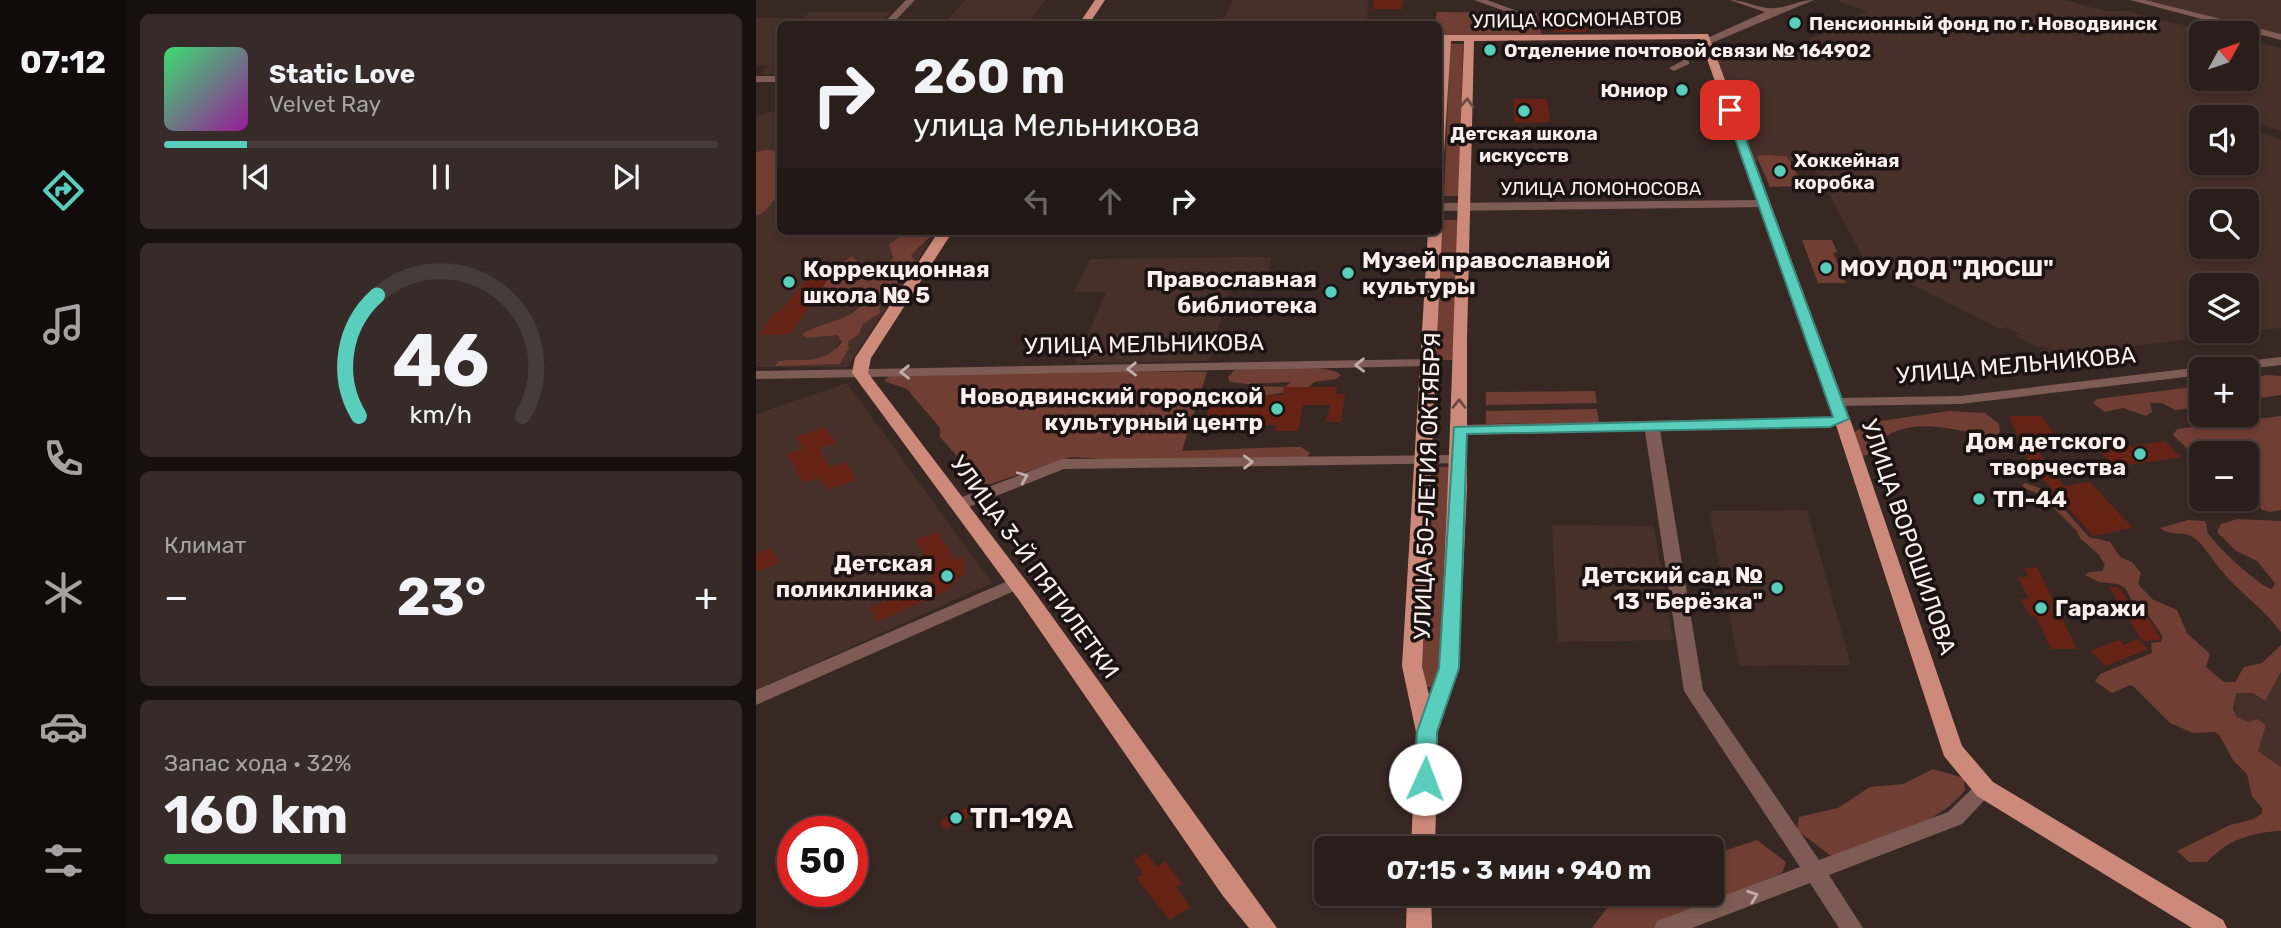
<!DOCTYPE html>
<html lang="ru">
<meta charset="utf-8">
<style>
:root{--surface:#2a1e1b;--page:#362b28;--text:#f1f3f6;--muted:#a5a2a3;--line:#463c3a;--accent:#5acebd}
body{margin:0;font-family:Rubik,sans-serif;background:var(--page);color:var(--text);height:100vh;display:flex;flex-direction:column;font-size:26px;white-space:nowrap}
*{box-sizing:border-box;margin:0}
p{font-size:23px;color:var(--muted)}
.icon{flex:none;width:38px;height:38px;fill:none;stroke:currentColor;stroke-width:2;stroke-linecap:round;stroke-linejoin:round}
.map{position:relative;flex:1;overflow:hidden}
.panel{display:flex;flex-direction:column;gap:14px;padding:14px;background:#17100f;width:630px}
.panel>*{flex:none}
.guide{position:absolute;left:21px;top:21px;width:665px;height:214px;border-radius:10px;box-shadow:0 4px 10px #0003,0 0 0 2px var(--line);background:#2a1e1b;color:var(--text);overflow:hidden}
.needle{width:46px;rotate:50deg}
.tools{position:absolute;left:1433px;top:21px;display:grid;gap:14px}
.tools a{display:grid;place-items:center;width:70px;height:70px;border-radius:10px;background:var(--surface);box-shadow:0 4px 10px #0003,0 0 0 2px var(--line);font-size:35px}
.speed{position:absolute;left:21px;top:816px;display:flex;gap:14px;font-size:35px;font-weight:700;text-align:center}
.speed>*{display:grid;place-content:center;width:91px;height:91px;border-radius:50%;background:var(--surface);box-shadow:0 4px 10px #0003,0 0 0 2px var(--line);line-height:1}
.speed .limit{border:10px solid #d22;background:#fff;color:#111}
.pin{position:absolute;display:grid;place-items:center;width:60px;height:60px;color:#fff;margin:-30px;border-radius:14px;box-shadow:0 4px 10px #0006}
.me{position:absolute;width:77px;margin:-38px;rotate:2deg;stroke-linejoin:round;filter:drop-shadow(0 0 5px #0008)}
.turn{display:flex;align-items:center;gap:24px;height:147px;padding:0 21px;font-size:32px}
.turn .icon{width:91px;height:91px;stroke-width:2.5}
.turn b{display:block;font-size:49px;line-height:60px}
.lanes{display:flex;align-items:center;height:66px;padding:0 21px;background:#0003;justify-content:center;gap:35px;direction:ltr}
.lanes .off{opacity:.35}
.big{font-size:52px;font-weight:700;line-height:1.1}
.panel .card{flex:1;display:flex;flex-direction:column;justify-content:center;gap:10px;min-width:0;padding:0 24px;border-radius:10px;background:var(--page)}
.panel .dial{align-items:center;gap:0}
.dial svg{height:182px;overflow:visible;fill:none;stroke:var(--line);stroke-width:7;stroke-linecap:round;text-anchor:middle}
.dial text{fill:var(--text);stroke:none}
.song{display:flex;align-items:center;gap:21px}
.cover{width:84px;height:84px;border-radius:10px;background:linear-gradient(135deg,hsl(140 70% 55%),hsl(300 70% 35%))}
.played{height:7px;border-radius:4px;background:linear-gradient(90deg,var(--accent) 15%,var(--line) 15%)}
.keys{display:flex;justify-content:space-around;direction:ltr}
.heat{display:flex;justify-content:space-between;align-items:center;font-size:38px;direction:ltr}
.charge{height:10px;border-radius:5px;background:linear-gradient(90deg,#34c759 32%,var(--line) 0)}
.trip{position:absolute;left:558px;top:836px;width:410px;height:70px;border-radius:10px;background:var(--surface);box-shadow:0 4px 10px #0003,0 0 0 2px var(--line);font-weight:700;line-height:70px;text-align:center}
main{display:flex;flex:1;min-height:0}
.tabs{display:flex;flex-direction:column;width:126px;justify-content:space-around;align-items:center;background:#110c0b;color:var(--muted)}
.tabs .icon{width:49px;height:49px}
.tabs .current{color:var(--accent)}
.tabs b{font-size:32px;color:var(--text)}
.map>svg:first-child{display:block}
.built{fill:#472f2a;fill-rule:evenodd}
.green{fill:#713e33}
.building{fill:#672216}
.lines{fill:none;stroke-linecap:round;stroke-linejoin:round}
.minor{fill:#7e5c55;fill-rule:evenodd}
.major{fill:#cd8a7b;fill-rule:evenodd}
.oneway{stroke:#6b4941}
.oneway2{stroke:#c2ada8}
.route{fill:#5acebd;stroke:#3a867b;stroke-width:2}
.poi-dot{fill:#5acebd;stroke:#1a1311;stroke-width:2.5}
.labels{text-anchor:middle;stroke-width:7;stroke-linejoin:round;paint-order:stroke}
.far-street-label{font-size:19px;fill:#faefec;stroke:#1a1311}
.far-poi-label{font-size:19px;font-weight:bold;fill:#faefec;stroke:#1a1311;text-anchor:start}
.poi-label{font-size:23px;font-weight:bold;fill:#faefec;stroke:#1a1311;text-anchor:start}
.street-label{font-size:23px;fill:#faefec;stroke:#1a1311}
.near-poi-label{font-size:28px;font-weight:bold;fill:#faefec;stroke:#1a1311;text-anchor:start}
</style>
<main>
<nav class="tabs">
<b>07:12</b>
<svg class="icon current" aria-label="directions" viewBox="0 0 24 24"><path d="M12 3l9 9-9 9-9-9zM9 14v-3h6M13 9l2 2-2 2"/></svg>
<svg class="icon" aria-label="music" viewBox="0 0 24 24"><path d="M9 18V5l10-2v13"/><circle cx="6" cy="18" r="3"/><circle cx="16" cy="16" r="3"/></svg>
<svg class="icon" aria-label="phone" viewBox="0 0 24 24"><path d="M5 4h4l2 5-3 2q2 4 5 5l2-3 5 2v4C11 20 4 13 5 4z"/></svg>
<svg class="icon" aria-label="climate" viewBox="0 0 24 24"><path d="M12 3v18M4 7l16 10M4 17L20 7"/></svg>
<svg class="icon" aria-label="car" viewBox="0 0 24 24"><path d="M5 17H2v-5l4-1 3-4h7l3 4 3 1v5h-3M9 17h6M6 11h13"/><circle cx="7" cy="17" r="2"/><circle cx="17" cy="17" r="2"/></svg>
<svg class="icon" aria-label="filters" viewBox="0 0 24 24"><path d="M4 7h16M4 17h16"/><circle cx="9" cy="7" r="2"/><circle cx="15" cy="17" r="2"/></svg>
</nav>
<section class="panel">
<div class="card">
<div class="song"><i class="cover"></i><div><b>Static Love</b><p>Velvet Ray</p></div></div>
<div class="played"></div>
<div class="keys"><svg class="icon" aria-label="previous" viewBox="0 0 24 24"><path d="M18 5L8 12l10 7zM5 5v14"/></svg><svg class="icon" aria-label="pause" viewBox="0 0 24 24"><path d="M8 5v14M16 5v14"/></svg><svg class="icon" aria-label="next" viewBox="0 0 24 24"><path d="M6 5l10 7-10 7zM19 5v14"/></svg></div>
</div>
<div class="card dial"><svg viewBox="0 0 100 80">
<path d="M14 69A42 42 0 1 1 86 69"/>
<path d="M14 69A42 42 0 0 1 22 16" stroke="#5acebd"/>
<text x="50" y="56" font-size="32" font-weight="700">46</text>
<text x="50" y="72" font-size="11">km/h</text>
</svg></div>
<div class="card"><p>Климат</p>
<div class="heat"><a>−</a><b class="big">23°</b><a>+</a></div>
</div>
<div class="card"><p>Запас хода · 32%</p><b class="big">160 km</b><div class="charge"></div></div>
</section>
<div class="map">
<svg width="1525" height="928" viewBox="0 0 1525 928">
<rect width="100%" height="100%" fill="#382824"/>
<g class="built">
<path d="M210 0H290L271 24H187Z"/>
<path d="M477 0H612L611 24H465Z"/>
<path d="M1084 0H1308L1350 11H1370L1458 33H1446V79H1491V39L1525 48V131L1503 124 1496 130 1525 140V328L1290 357 1284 351 1295 350 1286 346 1283 348 1259 336 1262 333 1249 327 1244 329 1109 261 1055 161H997L960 56 1026 57 1045 49 1046 43 1111 11 1082 1ZM1446 117H1491V163H1446ZM1446 201H1491V247H1446ZM1446 285H1491V331H1446Z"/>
<path d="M1381 0H1525V35Z"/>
<path d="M55 12H135L122 24H24V74H4L14 66 0 65V18H47Z"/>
<path d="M24 109V151L0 152V116Z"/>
<path d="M24 196V231H67L79 236 97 231H150L133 245 136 260 99 272 101 264 91 258 63 288 69 292 103 288 113 292 108 301 88 320 55 329 51 338 77 334 85 339 76 353 62 359 21 362 84 364 93 348 92 342 101 336 107 324 124 313 123 300 129 291 148 278 155 267V255L172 241 177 231H181L91 367H0V216Z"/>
<path d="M515 257 510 287 474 288 453 361 320 363 350 292H318L334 259Z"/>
<path d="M91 383 236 583 0 690V414Z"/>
<path d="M1051 510 1095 665 983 666 953 511Z"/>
<path d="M796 525 898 526 917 640 802 642Z"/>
<path d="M1525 672V767L1502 751 1508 728 1501 719 1492 722 1481 717 1477 696 1480 693H1497L1509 701Z"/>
</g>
<g class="green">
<path d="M681 12 781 13 785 34 683 35 682 24H679Z"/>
<path d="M694 44H707L703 196H688Z"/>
<path d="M9 150 24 151V196C13 202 13 212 0 216V152Z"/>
<path d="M1006 155 1031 156 1048 186 1014 187 1001 157Z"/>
<path d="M686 220H701L698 360H680Z"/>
<path d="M150 231H177V234L155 255 158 260 151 275 123 300 124 313 107 324 103 334 92 342 93 348 84 364 19 366 23 361C51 358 67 365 86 342L81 335 51 338 46 334C70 319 99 324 113 292L104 288 65 291 73 272 96 256 101 261 99 272 133 262 137 258 133 245Z"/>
<path d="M1046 240H1076L1081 252 1077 253 1090 283H1062Z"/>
<path d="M511 367C530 369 572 364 585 375L580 379 558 382 552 388C532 390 513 398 493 395L490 390 502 386 529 387 535 382 492 384 474 382 472 377 479 370Z"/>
<path d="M352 371 451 372 426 451 531 447H545L554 453 551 457 352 459 315 457 222 488 218 486 215 472 184 437V428L151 389 128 381 134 375Z"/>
<path d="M1510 375 1525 376V395L1491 400V380Z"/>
<path d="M1445 386V407L1419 410 1406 403H1394L1396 412 1390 416 1367 408 1349 412 1337 403 1341 399Z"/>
<path d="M839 391 841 403 730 405V392Z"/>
<path d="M841 409 843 422 730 424V411Z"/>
<path d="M1193 411 1229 413 1243 424 1244 435 1237 437C1199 430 1150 413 1120 445L1121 453 1105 456 1094 436 1111 423Z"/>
<path d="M1525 416V510L1514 512 1504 509 1505 503 1484 499H1491V453H1446L1445 462 1417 435 1421 429Z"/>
<path d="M674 467H693L688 650 679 687H669L664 649Z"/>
<path d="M1269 483 1292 491 1333 537 1354 542 1364 557 1376 562 1385 573 1382 584 1396 599 1421 610 1431 633 1454 654 1450 667 1468 682H1479L1488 667 1506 663 1525 645V672L1509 701 1497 693H1480L1477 709 1481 717 1492 722 1501 719 1510 725 1502 751 1525 767V831C1496 832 1471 840 1451 862H1433L1421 851 1474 825 1498 819 1506 813V808L1496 796 1491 774 1477 760 1464 736 1459 732 1437 733 1414 723 1378 687 1374 685 1356 693 1339 681 1344 674 1396 653 1395 643 1405 642 1407 637 1391 613 1378 604 1369 588 1362 584 1343 582 1329 575 1333 572 1346 571 1349 565 1343 555 1324 538 1321 531 1294 504 1293 498 1268 488 1266 485Z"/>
<path d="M1481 519 1525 521V632C1507 608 1483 592 1464 569 1455 559 1448 543 1435 536 1425 531 1414 536 1404 528L1432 520 1449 521C1451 524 1451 527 1451 531 1454 541 1505 588 1516 589L1519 583 1501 561 1480 551 1461 532 1465 524Z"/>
<path d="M1177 769 1208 778 1209 790C1184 825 1115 842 1075 856L1041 830 1043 817 1082 808 1114 787 1147 784Z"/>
<path d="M1001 840 1030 862 1026 873 903 928H836L853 905 870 894H956V855Z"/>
</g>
<g class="building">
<path d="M618 0H647L646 9H616Z"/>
<path d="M797 22H829L830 32H798Z"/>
<path d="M757 99H791L794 122 759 123Z"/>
<path d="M61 267H82L61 294 106 293 98 305 54 306 35 334 3 335 18 313H23Z"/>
<path d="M528 387H581L580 394H589L585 422H570L574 405H547L542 431H519L521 425 447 426 456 395H526Z"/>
<path d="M1253 416H1286L1308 448 1282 449 1290 465 1309 486 1334 482 1377 528 1337 536 1274 465Z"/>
<path d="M69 427 80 443 63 448 74 467 90 462 100 480 71 490 64 478 47 483 31 454 47 448 40 437Z"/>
<path d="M1409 441 1425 457 1358 467 1344 451Z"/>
<path d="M181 532 200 560 208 556V573L190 591 121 622 114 608 172 583 179 569 159 540Z"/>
<path d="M15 548 23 563 0 572V554Z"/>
<path d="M1281 567 1321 649H1295L1280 617 1274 616 1265 599H1273L1262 577H1273L1268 568Z"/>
<path d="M1353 587H1363L1381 614 1389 613 1406 640 1386 641Z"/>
<path d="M1382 639 1392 649 1350 666 1334 651 1363 640 1368 645Z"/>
<path d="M211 807 215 816 189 830 184 821Z"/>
<path d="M390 853 401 867 409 861 426 884 420 887 434 907 414 920 380 878 387 874 378 860Z"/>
</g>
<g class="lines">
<g class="minor">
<path d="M150 0H159L136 24H127Z"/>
<path d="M718 0H731L764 12 757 14Z"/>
<path d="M974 0C988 0 1007 10 1019 8 1033 7 1044 0 1058 0L953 44H947V40L1009 12Z"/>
<path d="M1374 0H1389L1525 34V40Z"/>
<path d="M930 59 933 60V64L918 71 913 68Z"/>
<rect x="0" y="76" width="24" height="6"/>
<path d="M1009 200 1015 204 1013 207 682 211V203Z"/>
<path d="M1525 357V365L1491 369H1452L1459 365Z"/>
<path d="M672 359 679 363 677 366 0 379V371Z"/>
<path d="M1446 367 1452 369H1446V375L1204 404 1079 406 1072 402 1079 398 1204 396Z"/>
<path d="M1086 414 1091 416 1094 419 1091 422 1074 427 904 430 947 690 1063 860 1192 812 1222 783 1229 781 1236 783 1239 789 1206 824 1073 875 1107 928H1083L1054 883 936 928H898L901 921 1044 867 928 691 889 431 703 435 695 430 703 425 1074 417Z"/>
<path d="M703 455 709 457 711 460 709 463 308 469 210 508 204 509 196 504 198 500 306 459Z"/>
<path d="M261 577 267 579 270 583 267 587 0 705V690Z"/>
</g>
<g class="major">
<path d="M339 0H349L333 24H323Z"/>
<path d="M952 34 1094 419 1206 746 1237 782 1467 920 1471 928H1436L1221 796 1188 756 1078 419 944 39 718 41 711 340V487L703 668 682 732 679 849H655L660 732 646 666 672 231H682V228L686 231 666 666 673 695 683 668C695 459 699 250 708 41H695L688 154 682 158V35Z"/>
<path d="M183 231H197L115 358 112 373 277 590 521 928H493L467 896 263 600 96 373 99 358Z"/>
<path d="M651 894H675L676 928H650Z"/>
</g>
</g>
<defs><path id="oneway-chevron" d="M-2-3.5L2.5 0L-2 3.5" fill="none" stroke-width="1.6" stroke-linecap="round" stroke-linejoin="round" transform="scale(1.75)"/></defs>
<g class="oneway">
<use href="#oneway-chevron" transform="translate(711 103) rotate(-88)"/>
<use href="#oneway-chevron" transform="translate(703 404) rotate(-90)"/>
</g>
<g class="oneway2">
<use href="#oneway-chevron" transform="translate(604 365) rotate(179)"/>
<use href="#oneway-chevron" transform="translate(376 369) rotate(179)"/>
<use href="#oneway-chevron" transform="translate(149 372) rotate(179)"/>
<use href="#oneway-chevron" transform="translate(492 462) rotate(-1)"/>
<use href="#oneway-chevron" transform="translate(267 477) rotate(-23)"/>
<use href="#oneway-chevron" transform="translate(997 896) rotate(-20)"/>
</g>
<path class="route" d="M974 106 979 110 1093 419 1074 427 711 434 703 668 681 732 680 779 677 785H662L659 779 661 732 683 668 698 427 1077 417 969 110Z"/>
<g class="poi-dot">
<circle cx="1039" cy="23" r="7"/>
<circle cx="734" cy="50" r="7"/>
<circle cx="926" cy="90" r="7"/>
<circle cx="768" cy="111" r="7"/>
<circle cx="1024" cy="171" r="7"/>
<circle cx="1070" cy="268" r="7"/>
<circle cx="592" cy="273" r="7"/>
<circle cx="33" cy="282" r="7"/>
<circle cx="575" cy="292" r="7"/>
<circle cx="521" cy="409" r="7"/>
<circle cx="1384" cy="454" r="7"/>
<circle cx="1223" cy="499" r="7"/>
<circle cx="191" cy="576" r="7"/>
<circle cx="1021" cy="588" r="7"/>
<circle cx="1285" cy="608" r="7"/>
<circle cx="200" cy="818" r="7"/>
</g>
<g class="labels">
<g class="far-street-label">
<text transform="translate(821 19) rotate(-1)" y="7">УЛИЦА КОСМОНАВТОВ</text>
<text x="845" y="195">УЛИЦА ЛОМОНОСОВА</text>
</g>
<g class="far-poi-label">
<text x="1053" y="30">Пенсионный фонд по г. Новодвинск</text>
<text x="748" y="57">Отделение почтовой связи № 164902</text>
<text x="912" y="97" text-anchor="end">Юниор</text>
<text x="768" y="140" text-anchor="middle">Детская школа<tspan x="768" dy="22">искусств</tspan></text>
<text x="1038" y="167">Хоккейная<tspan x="1038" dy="22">коробка</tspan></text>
</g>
<g class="poi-label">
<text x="606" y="268">Музей православной<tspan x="606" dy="26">культуры</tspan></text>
<text x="1084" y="276">МОУ ДОД "ДЮСШ"</text>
<text x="47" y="277">Коррекционная<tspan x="47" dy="26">школа № 5</tspan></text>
<text x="561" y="287" text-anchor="end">Православная<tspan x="561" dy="26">библиотека</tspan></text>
<text x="507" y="404" text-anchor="end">Новодвинский городской<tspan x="507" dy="26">культурный центр</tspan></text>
<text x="1370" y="449" text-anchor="end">Дом детского<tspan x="1370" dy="26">творчества</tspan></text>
<text x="1237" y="507">ТП-44</text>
<text x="177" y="571" text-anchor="end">Детская<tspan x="177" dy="26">поликлиника</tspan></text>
<text x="1007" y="583" text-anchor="end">Детский сад №<tspan x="1007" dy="26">13 "Берёзка"</tspan></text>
<text x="1299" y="616">Гаражи</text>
</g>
<g class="street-label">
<text transform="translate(388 344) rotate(-1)" y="8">УЛИЦА МЕЛЬНИКОВА</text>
<text transform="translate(1260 365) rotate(-5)" y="8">УЛИЦА МЕЛЬНИКОВА</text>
<text transform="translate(671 486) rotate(-88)" y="8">УЛИЦА 50-ЛЕТИЯ ОКТЯБРЯ</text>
<text transform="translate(1153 537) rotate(71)" y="8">УЛИЦА ВОРОШИЛОВА</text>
<text transform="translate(279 567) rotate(54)" y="8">УЛИЦА 3-Й ПЯТИЛЕТКИ</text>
</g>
<g class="near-poi-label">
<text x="214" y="828">ТП-19А</text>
</g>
</g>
</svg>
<div class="tools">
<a><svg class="needle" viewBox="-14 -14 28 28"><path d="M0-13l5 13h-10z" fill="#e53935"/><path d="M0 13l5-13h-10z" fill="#a5a2a3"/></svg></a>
<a><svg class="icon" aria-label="sound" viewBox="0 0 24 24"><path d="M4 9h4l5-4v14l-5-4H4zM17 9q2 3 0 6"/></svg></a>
<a><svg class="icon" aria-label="search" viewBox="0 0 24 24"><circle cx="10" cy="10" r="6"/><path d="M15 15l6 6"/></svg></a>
<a><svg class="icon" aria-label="layers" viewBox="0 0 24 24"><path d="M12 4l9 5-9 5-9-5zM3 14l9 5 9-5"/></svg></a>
<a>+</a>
<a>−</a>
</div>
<div class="speed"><div class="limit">50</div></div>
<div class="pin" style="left:974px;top:110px;background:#d93025"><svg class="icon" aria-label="arrive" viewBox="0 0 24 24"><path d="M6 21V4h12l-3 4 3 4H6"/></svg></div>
<svg class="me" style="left:669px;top:779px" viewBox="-20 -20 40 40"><circle r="19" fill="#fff"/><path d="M0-13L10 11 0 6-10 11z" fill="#5acebd"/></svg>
<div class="trip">07:15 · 3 мин · 940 m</div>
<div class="guide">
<div class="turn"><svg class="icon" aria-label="right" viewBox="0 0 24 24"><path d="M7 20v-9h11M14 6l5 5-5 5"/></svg><div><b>260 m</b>улица Мельникова</div></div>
<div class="lanes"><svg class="icon off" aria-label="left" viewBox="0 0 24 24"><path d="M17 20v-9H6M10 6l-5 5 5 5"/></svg><svg class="icon off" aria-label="ahead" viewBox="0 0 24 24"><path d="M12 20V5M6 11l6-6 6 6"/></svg><svg class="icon" aria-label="right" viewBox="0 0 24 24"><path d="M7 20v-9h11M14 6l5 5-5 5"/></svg></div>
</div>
</div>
</main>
